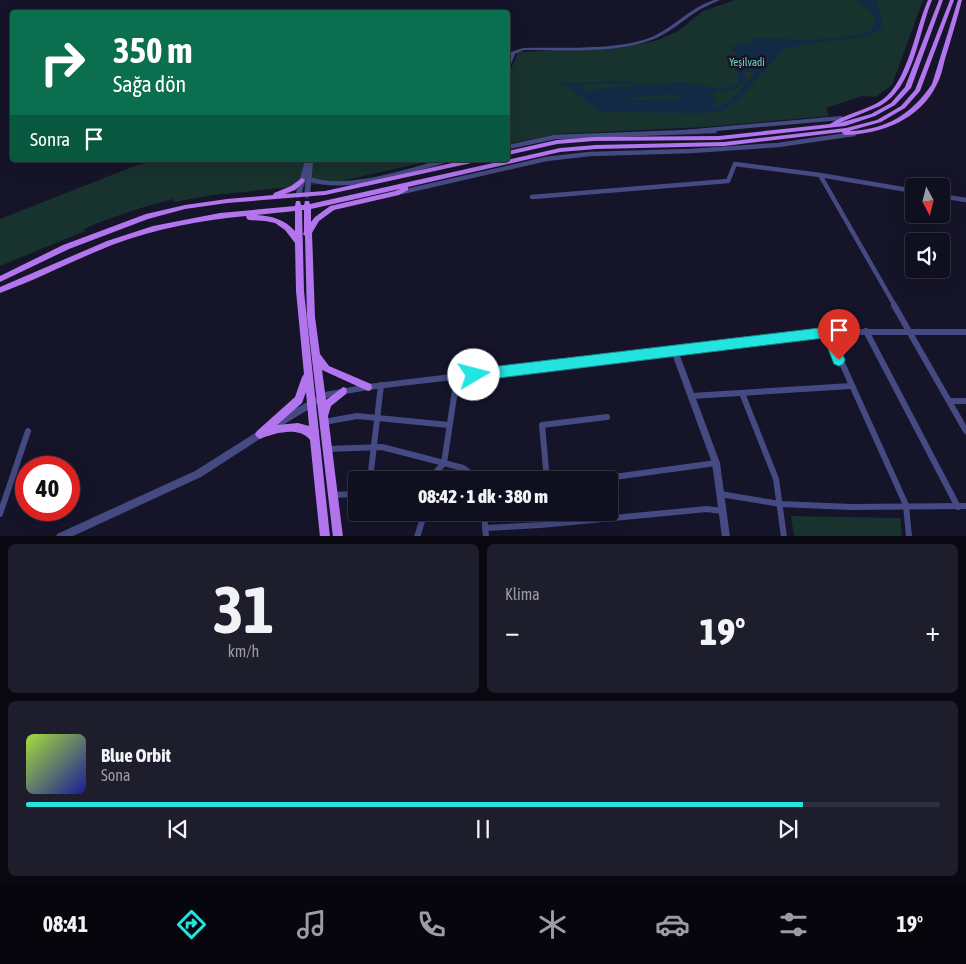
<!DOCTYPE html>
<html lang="tr">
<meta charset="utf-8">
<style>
:root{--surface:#100f1f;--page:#1e1d2c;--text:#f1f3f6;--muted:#9c9ca4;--line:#302f3d;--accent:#24e4e1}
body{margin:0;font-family:"Asap Condensed",sans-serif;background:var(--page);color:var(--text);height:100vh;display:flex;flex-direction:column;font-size:19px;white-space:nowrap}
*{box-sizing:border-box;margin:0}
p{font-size:16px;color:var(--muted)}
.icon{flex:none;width:28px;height:28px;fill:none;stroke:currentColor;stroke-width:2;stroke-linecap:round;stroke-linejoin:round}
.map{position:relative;height:536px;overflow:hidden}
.drawer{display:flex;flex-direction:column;gap:8px;padding:8px;background:#090811;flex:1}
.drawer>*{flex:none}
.top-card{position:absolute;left:10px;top:10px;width:500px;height:152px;border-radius:5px;box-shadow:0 5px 20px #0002,0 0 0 1px var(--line);background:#0b6e4f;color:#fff;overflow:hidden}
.needle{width:32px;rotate:173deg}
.fabs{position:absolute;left:905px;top:178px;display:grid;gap:10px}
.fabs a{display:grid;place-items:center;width:45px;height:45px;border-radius:5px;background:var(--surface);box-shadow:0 5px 20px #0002,0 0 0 1px var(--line);font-size:25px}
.speed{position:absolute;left:15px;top:456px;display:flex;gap:10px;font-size:25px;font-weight:700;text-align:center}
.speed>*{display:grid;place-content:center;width:65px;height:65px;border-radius:50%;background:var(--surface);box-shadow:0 5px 20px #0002,0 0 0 1px var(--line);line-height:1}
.speed .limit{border:8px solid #d22;background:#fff;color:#111}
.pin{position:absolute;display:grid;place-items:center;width:42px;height:42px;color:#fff;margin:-51px -21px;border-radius:50% 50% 50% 0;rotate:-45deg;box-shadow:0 0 5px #0007}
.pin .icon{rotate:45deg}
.me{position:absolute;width:55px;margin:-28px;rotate:82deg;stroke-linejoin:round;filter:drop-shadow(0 0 4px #0008)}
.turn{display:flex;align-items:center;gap:18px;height:105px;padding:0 20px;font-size:22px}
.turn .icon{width:65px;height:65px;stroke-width:2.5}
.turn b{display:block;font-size:35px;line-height:42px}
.then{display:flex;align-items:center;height:48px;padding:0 20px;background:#0003;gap:10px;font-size:19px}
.big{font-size:38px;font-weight:800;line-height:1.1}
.drawer .card{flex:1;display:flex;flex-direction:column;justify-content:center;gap:8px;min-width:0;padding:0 18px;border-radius:8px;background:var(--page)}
.drawer .dial{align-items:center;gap:0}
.dial b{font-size:65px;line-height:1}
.song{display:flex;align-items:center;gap:15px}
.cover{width:60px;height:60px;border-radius:8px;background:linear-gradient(135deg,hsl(80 70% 55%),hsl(240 70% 35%))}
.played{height:5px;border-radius:2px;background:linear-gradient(90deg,var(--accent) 85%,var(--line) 85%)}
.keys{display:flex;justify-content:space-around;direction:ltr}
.heat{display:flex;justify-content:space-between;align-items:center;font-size:28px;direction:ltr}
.drawer .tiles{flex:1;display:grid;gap:8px;grid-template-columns:1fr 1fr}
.card:last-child{grid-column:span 2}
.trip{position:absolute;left:348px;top:471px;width:270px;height:50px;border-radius:5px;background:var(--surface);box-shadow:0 5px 20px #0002,0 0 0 1px var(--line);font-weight:800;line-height:50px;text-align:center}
.menu{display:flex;height:80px;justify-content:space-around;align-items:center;background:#06060c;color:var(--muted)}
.menu .icon{width:35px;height:35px}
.menu .current{color:var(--accent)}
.menu b{font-size:22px;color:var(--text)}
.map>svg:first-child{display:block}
.green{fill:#18322e}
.water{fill:#122a44;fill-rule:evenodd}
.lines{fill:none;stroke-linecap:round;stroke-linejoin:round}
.minor-far2{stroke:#454a82;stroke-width:4}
.minor-far1{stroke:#454a82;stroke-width:4.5}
.minor{stroke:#454a82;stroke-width:6}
.tertiary{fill:#454a82;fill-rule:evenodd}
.primary{fill:#b275ee;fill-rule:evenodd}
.route{fill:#24e4e1;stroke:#179492}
.labels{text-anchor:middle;stroke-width:5;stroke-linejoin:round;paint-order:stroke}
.far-park-label{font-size:11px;fill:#74d4b0;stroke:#151429}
</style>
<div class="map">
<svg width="966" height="537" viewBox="0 0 966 537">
<rect width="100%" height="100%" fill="#151429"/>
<g class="green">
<path d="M735 0H923L892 85 876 97 862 96 826 108 829 116 707 127 557 134 508 144V76L518 52 620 48 658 40 678 31 703 11Z"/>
<path d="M162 160H435L332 183 213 195 174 202 173 199C143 207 113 216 84 229L85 231 0 266V219L137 165Z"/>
<path d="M791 516 900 518 902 536H794Z"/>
</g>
<path class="water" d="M858 0H878C876 8 883 16 882 28L870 36 805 44 783 50 737 101 722 111 703 113 599 112 571 88 559 84H534L629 81 643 85 684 82 712 88 730 87 738 83V73L731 62 740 61 730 45 754 44 750 38C780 38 844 43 869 31 872 29 874 25 876 22L873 14ZM753 71 755 73 752 77 728 103 713 108 716 99 713 92C727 91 736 91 746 80L743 72ZM630 83 633 85 631 87 596 89 590 92 582 88 584 84ZM675 94 681 99 631 100 629 98Z"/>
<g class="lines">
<path class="minor-far2" d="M683 132 841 118"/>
<g class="minor-far1">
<path d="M508 147 555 137 715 131"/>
<path d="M820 175 895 306"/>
<path d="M309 179C348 193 409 170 448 160"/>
<path d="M402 192 546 159 590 154 691 151 778 145 854 134"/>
<path d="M941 196 966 200"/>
<path d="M532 197 728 181 735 164 820 175 914 191"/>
</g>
<g class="minor">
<path d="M894 305 966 431"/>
<path d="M866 331 958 507"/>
<path d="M828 332 906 505 909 537"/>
<path d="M742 393 776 479 784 537"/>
<path d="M691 396 851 386"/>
<path d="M950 401H966"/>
<path d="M324 422 357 416 449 425"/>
<path d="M327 449 382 447 444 463 457 377"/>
<path d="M370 480 381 385"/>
<path d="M434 480 436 472 444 463 463 468 480 480"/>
<path d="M547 480 542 425 607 417"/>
<path d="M592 480 716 463"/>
<path d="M720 494 780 504 851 507 966 506"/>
<path d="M333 495 356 494"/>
<path d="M484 512 486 537"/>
<path d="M0 514 28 431"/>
<path d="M485 528 541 525 707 509 722 511"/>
<path d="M417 537 425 512"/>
</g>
<g class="tertiary">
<path d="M714 0H720C712 4 703 7 696 12 682 21 669 33 654 39 616 54 564 50 524 50L515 54 510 67 508 68V62L511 52 523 48C561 47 617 51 652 37 674 27 691 7 714 0Z"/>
<path d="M305 160H311L313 162 310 196 307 198 304 196 306 177 301 196 298 198 295 196Z"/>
<path d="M828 329H966V335H828L679 353 720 463 730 537H722L712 463 672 354 368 390 329 397 278 428 275 429 272 428 271 425 272 422 325 392 368 384Z"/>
<path d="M263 428 266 429 267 432 266 435 201 477 71 537H56L57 534 195 471Z"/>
</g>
<g class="primary">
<path d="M928 0H932C918 34 914 87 880 106L839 123 871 114 891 103 905 87 939 0H943L911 88 895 105 875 116 845 126 719 140 594 141 557 144 508 155V151L557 140 594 137 719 136 830 124C846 113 866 111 882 100 908 82 915 29 928 0Z"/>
<path d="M950 0H954L920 91 905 108 881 122 849 131C886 130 912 114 932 84L958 0H962C957 20 951 39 945 59 943 67 941 77 937 84 920 120 881 134 845 135L843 134 842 132 724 146 596 149 560 152 408 187V190L399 195 334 210 319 221 312 233 315 317 320 354 329 366 371 384 372 387 371 390 368 391 322 370 326 400 343 387 346 388 347 391 346 394 331 406 328 416 343 537H333L307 317 305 236 303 234 304 232V210H302L304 291 330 537H320L310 440C299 426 275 433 260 439L257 437 255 434 257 431 295 397 302 377 304 374 296 291 295 243 285 230 275 223 265 221 249 220 247 219 246 216C201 220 155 229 112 245 74 260 38 279 0 293V287L107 241 153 226 220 213 295 206 296 201H300L301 205H304L305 201H309L310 204 560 148 596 145 724 142 846 128 877 120 901 106 915 90ZM400 189 395 191 330 206 315 217 311 222V209ZM295 211V231C284 219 272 216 256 215ZM306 392 309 426 298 423 277 425 302 403Z"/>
<path d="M466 160H479L476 162 325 195 227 203 185 209 148 219 69 249 0 282V276L63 245 146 214 185 205 227 199 273 195 274 193 291 186 302 178 305 180 304 182 295 190 285 194 325 191Z"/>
</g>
</g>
<path class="route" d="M828 327 832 328 845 360 843 364 839 366 834 364 824 338 474 381 469 379 467 375 469 371 474 369Z"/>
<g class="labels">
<g class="far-park-label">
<text x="747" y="66">Yeşilvadi</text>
</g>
</g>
</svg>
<div class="fabs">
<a><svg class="needle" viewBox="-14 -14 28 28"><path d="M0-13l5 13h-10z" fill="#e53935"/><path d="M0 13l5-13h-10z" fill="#9c9ca4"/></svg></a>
<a><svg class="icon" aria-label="sound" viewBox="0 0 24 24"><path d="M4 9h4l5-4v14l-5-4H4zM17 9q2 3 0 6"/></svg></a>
</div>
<div class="speed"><div class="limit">40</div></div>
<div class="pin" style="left:839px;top:360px;background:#d93025"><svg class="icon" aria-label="arrive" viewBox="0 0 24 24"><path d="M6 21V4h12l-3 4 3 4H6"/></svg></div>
<svg class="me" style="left:474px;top:375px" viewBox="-20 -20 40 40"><circle r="19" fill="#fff"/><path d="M0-13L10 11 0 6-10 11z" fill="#24e4e1"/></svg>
<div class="trip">08:42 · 1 dk · 380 m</div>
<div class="top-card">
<div class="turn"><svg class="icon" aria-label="right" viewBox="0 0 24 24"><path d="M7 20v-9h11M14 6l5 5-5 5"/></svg><div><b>350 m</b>Sağa dön</div></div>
<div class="then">Sonra<svg class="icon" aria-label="arrive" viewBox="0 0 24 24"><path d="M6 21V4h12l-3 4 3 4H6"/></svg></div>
</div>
</div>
<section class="drawer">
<div class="tiles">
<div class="card dial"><b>31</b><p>km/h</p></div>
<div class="card"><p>Klima</p>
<div class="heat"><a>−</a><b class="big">19°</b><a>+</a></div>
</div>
<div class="card">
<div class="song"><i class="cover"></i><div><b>Blue Orbit</b><p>Sona</p></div></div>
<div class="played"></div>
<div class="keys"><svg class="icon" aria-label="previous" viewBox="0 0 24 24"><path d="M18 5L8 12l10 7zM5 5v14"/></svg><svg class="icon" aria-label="pause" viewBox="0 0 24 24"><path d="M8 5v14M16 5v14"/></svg><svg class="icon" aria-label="next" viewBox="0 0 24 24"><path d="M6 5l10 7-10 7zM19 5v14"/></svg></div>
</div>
</div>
</section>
<nav class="menu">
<b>08:41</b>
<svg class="icon current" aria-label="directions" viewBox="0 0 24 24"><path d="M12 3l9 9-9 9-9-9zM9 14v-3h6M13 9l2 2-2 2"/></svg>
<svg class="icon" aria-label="music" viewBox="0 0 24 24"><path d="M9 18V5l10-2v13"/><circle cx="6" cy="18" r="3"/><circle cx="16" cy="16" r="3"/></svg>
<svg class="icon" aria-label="phone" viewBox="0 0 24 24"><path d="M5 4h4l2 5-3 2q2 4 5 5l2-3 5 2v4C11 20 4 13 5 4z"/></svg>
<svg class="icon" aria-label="climate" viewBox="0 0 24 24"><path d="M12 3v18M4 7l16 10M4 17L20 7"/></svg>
<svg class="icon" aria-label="car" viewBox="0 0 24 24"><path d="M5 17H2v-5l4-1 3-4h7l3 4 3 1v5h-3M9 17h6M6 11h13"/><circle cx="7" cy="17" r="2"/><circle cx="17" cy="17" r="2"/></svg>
<svg class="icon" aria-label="filters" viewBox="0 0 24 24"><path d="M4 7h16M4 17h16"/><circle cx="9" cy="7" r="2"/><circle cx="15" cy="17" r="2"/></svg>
<b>19°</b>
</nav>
